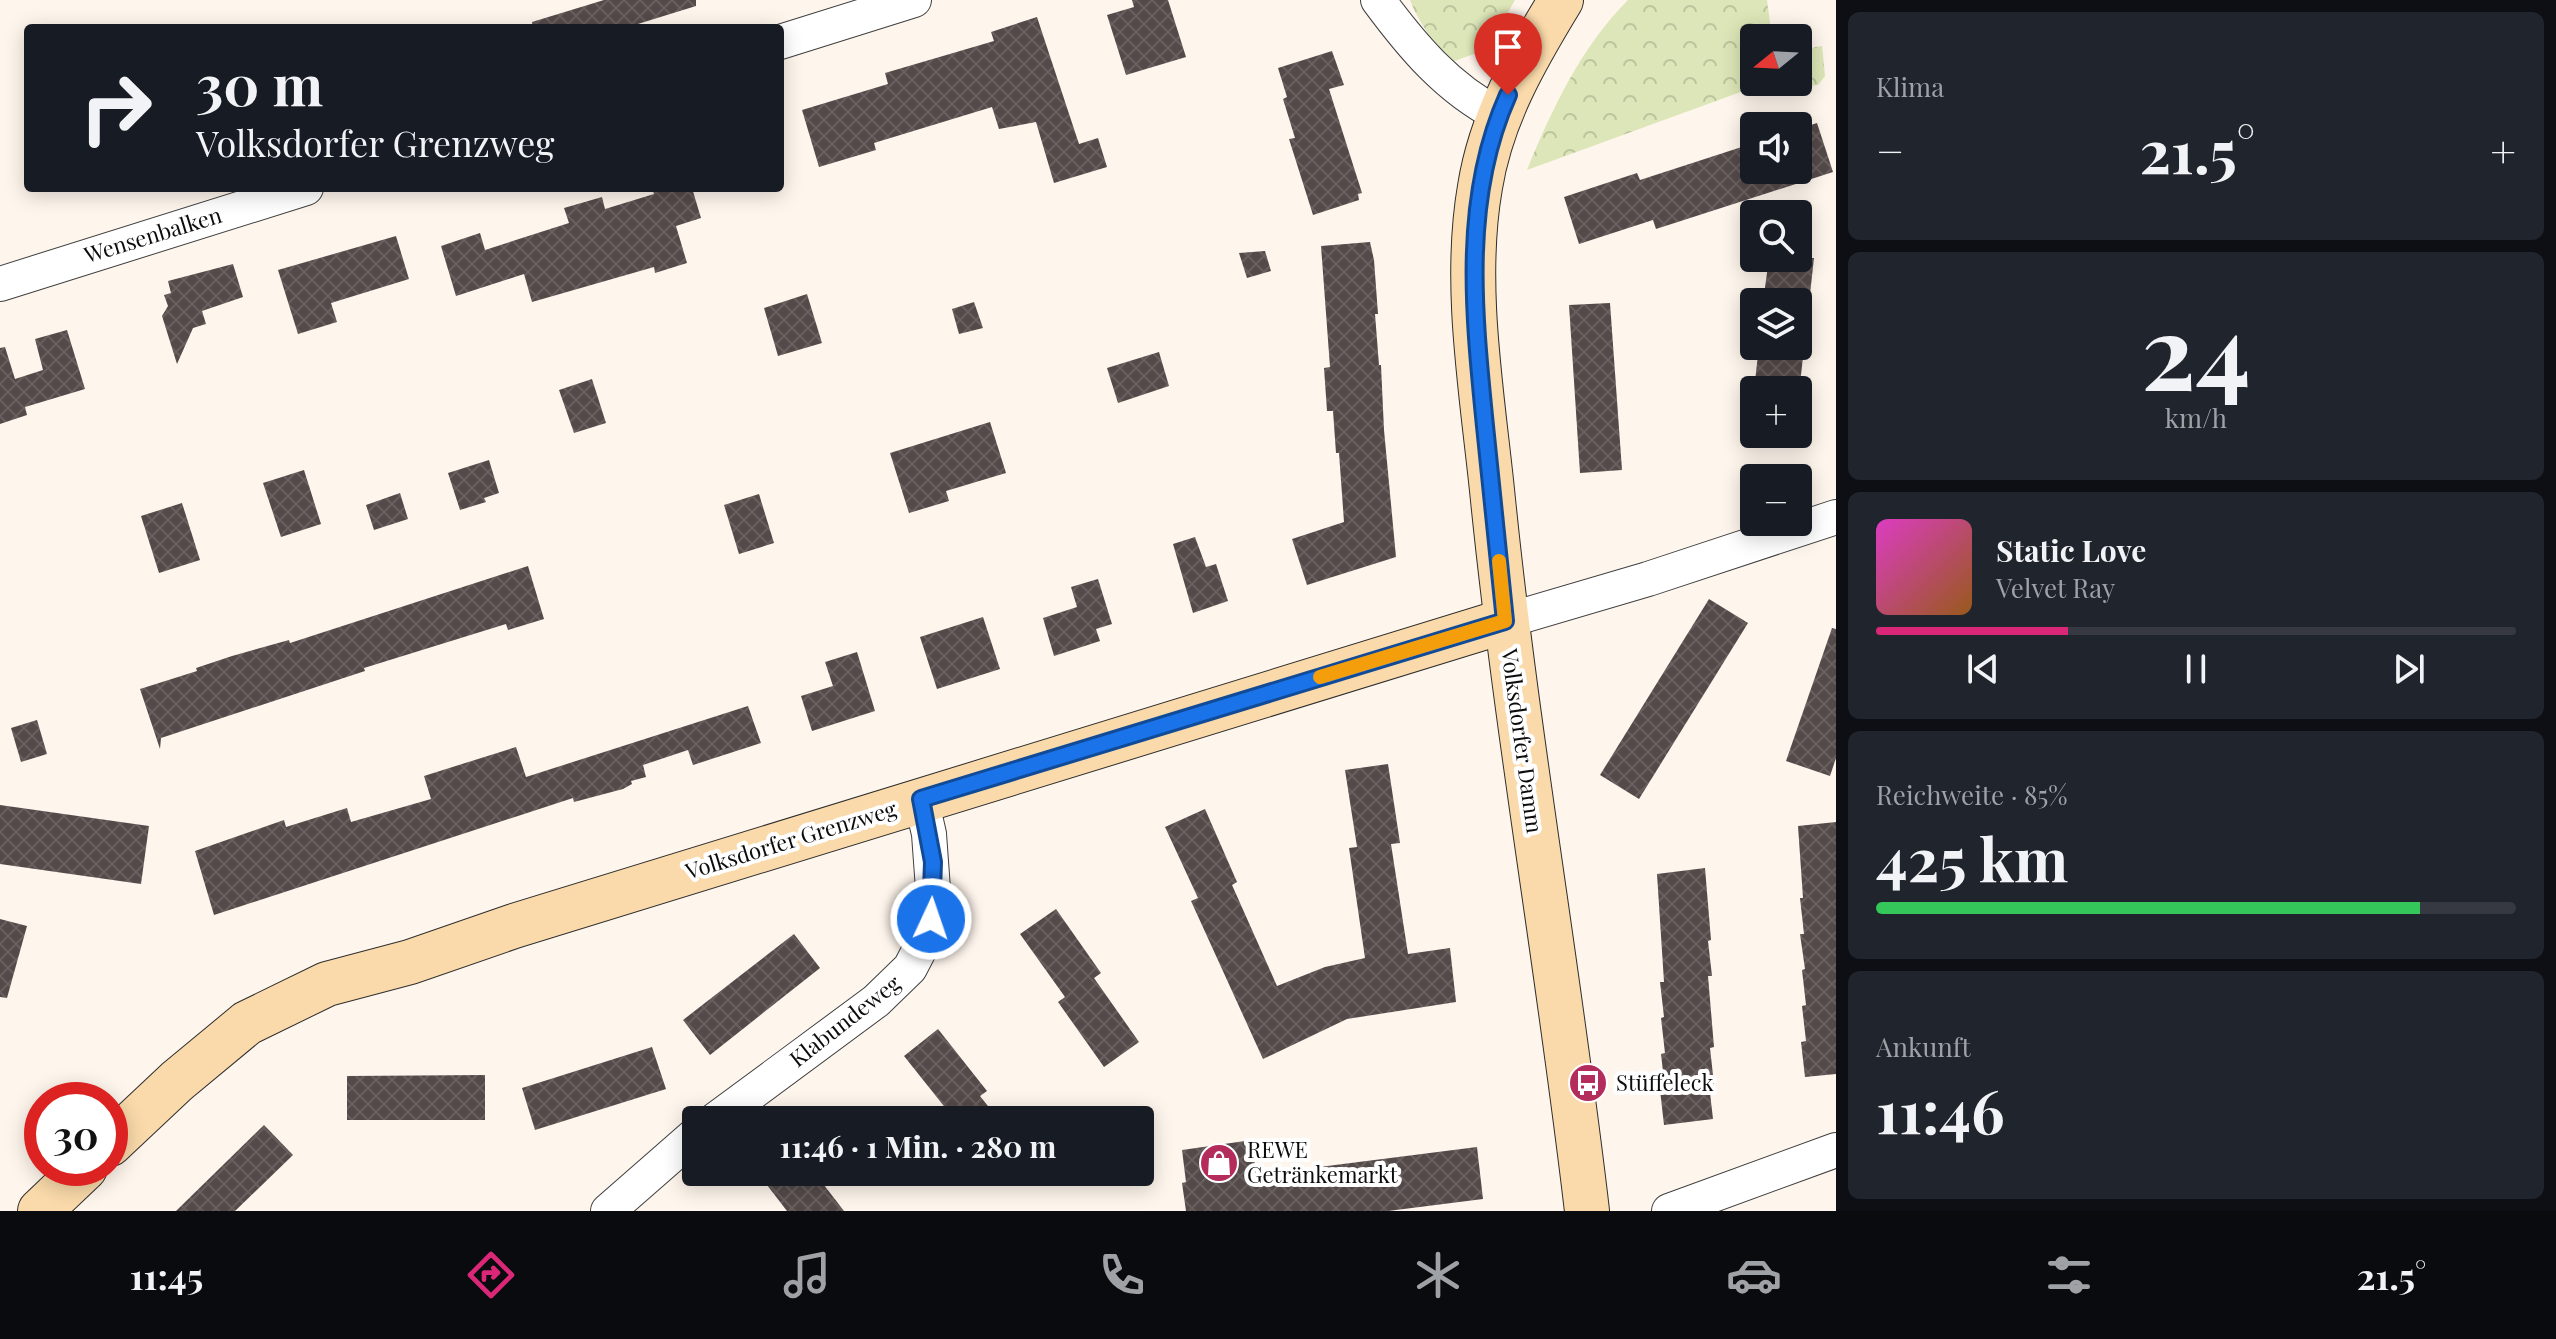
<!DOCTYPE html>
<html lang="de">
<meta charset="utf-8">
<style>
:root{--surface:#171b24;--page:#20242c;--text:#f1f3f6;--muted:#9ea1a6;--line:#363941;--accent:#db2777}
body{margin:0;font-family:"Playfair Display",serif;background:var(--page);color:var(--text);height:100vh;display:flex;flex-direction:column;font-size:30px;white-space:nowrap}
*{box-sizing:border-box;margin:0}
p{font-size:26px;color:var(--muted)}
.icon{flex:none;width:44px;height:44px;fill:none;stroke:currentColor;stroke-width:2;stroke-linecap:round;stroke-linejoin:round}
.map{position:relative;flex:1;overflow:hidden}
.sheet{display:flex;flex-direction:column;gap:12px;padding:12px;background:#0d0f14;width:720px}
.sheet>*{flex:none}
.hud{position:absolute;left:24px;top:24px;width:760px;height:168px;border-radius:8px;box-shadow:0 4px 20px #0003;background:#171b24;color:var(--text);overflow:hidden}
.needle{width:52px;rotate:252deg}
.fabs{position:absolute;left:1740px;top:24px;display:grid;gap:16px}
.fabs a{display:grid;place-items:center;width:72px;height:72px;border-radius:8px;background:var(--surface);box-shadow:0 4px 20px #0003;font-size:40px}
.speed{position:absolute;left:24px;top:1082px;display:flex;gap:16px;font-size:40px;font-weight:700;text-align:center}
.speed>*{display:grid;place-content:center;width:104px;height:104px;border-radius:50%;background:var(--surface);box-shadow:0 4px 20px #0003;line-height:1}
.speed .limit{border:12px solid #d22;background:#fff;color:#111}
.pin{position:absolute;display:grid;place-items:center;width:68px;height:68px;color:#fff;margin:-82px -34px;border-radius:50% 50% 50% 0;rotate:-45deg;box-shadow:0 0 8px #0007}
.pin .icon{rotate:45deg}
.me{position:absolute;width:88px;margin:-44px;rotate:3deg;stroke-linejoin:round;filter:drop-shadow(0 0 6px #0008)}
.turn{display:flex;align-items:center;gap:28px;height:168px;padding:0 40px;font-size:36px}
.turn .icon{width:104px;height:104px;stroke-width:2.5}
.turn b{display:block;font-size:56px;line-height:68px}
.big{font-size:60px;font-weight:700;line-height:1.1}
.sheet .card{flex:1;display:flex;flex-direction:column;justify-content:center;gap:12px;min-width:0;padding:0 28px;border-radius:12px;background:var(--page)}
.sheet .dial{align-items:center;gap:0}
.dial b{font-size:104px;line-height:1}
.song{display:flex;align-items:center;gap:24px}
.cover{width:96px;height:96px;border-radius:12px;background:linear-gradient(135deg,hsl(310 70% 55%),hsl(30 70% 35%))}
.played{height:8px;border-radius:4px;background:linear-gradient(90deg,var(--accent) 30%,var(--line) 30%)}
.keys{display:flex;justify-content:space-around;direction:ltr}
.heat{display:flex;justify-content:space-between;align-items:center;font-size:44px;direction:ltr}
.charge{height:12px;border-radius:6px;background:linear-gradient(90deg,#34c759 85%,var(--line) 0)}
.trip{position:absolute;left:682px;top:1106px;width:472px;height:80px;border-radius:8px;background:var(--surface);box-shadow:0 4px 20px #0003;font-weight:700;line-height:80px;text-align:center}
.menu{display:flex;height:128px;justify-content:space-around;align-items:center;background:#090b0e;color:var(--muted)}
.menu .icon{width:56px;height:56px}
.menu .active{color:var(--accent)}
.menu b{font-size:36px;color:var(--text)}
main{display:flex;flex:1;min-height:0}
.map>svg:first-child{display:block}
.park{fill:url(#park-crowns)}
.building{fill:url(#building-cross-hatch)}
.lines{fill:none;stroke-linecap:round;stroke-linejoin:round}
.street-casing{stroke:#3f3f3f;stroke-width:36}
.secondary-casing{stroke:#2e2e2e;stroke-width:46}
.street{stroke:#fff;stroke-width:34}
.secondary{stroke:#fadaaa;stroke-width:44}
.route-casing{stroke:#114b97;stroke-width:20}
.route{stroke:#1a73e8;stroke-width:14}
.slow{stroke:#f59e0b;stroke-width:14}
.labels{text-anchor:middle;stroke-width:8;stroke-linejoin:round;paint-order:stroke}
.street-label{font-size:22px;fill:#0c0c0c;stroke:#fff}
.poi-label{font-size:22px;fill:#0c0c0c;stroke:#fff;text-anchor:start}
</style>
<main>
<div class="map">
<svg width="1836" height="1211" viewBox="0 0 1836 1211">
<defs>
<pattern id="park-crowns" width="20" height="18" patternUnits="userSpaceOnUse" patternTransform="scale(2)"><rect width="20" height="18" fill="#dde6b8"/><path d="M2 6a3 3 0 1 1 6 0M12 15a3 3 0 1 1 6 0" fill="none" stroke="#bcc49d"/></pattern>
<pattern id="building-cross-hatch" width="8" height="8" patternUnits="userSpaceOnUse" patternTransform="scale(2)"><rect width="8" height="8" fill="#544a49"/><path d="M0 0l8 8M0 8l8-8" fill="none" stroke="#68605f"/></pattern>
</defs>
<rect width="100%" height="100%" fill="#fef5ec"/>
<g class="park">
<path d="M1410 0H1515L1487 49 1455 61C1435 47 1419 23 1410 0Z"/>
<path d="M1628 0H1767L1772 38H1754V82H1768L1527 170C1552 109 1581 47 1628 0Z"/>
<path d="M1822 46 1825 76 1818 85 1796 88 1798 50Z"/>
</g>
<g class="building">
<path d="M604 0H696V6L625 28H533L532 22Z"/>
<path d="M1132 0H1168L1186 57 1126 75 1107 15 1134 7Z"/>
<path d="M1037 17 1079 144 1098 138 1107 167 1054 183 1036 122 999 129 992 107 874 143 876 150 819 167 802 110 888 84 885 73 994 41 991 32Z"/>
<path d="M1332 51 1344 85 1329 89 1362 193 1358 194 1359 200 1313 215 1289 139 1295 138 1283 99 1287 97 1278 68Z"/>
<path d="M1817 123 1833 172 1656 229 1653 220 1579 244 1564 197 1637 173 1640 180 1754 143V170H1798V129Z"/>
<path d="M652 188H692L701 218 676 226 687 263 655 273 654 267 532 302 524 274 456 296 441 246 480 233 485 250 569 223 564 208 602 197 605 209 654 194Z"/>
<path d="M396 236 409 279 331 303 337 322 298 334 278 270Z"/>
<path d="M1370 242 1374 260 1378 314H1375L1379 365H1381L1384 430 1396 557 1307 585 1292 539 1344 522 1339 453H1336L1333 411H1327L1324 368 1330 367 1321 246Z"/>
<path d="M1265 251 1271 271 1247 278 1239 253Z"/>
<path d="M1769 258H1814L1798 402V390H1754L1759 346H1798V302H1763Z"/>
<path d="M233 264 243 297 202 311 206 324 193 328 177 364 162 316 168 306 164 295 171 293 168 281Z"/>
<path d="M807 294 822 343 778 356 764 308Z"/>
<path d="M974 302 983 328 959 334 952 309Z"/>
<path d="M1610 303 1622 470 1580 473 1569 305Z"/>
<path d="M67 330 85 389 25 407 27 415 0 424V348L5 347 15 379 43 370 35 339Z"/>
<path d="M1159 352 1169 386 1118 403 1107 368Z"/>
<path d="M592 379 606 423 574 433 559 390Z"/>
<path d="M1754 393V434H1795L1794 441 1749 436Z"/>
<path d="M990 422 1006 473 946 491 949 501 909 513 890 453Z"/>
<path d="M489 460 499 493 484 498 486 502 460 510 448 473Z"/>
<path d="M304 470 321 524 281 537 263 483Z"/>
<path d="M400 493 408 519 374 530 366 505Z"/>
<path d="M759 494 774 543 739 554 724 505Z"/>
<path d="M182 503 200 560 159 573 141 516Z"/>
<path d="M1195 537 1206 567 1216 564 1228 601 1193 613 1173 544Z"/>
<path d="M528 566 544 619 508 630 506 624 364 668 365 671 161 738 160 749 140 689 197 671 196 668 232 656 289 640 290 643Z"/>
<path d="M1098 579 1112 624 1096 629 1100 641 1054 656 1043 618 1077 607 1071 587Z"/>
<path d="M1709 599 1748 623 1639 799 1600 775Z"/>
<path d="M983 617 1000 669 937 689 920 637Z"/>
<path d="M1832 628 1836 629V758L1830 776 1786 761Z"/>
<path d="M857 652 875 711 812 731 801 696 833 686 825 662Z"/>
<path d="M748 706 761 743 693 765 688 750 643 765 646 777 631 781 632 784 623 789 574 802 573 798 214 915 195 851 284 820 286 827 347 808 351 822 431 799 424 776 516 747 526 777Z"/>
<path d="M37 720 47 754 21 762 11 728Z"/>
<path d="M1388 764 1400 843 1391 844 1408 954 1450 948 1456 1002 1347 1019 1263 1059 1191 901 1198 898 1165 827 1205 809 1237 882 1232 885 1277 986 1325 967 1365 958 1349 848 1357 847 1345 770Z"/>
<path d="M0 805 149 826 141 884 0 864Z"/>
<path d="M1836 822V1074L1805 1077 1801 1042 1806 1041 1802 1006 1806 1005 1802 970 1805 969 1800 934H1804L1800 898H1803L1798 826Z"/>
<path d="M1705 868 1711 940 1708 941 1712 976H1708L1714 1047 1710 1048 1714 1084H1709L1713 1119 1664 1125 1660 1090 1665 1089 1661 1054 1665 1053 1661 1018 1664 1017 1660 982H1664L1657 874Z"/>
<path d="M1056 909 1101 973 1094 978 1139 1042 1104 1067 1058 1002 1065 997 1020 934Z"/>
<path d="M0 919 27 926 7 998 0 997Z"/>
<path d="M794 934 820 968 710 1055 683 1020Z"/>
<path d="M938 1029 987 1091 980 1096 999 1120H955L904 1056Z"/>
<path d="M652 1047 666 1089 535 1130 522 1088Z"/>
<path d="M485 1075V1120H347V1076Z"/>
<path d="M264 1125 293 1155 235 1211H176Z"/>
<path d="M1252 1140 1256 1175 1477 1147 1483 1199 1388 1211H1186L1182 1183 1186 1182 1182 1150Z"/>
<path d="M757 1172H814L844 1211H787Z"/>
</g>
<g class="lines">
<g class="street-casing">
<g id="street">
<path d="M1378 0C1412 46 1447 88 1499 115"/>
<path d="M780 42 914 0"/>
<path d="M0 284 306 188"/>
<path d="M1505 621 1648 579 1836 517"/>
<path d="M715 1120 876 1001 910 968 923 943 931 919 933 889 929 834 921 799"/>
<path d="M608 1211 696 1134"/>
<path d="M1669 1211 1836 1150"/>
</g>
</g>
<g class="secondary-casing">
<g id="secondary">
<path d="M1561 0C1525 59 1491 118 1480 187 1463 284 1482 393 1492 490 1516 731 1559 970 1587 1211"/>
<path d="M110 1144 177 1081 247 1023 327 984 410 962 514 926 1505 621"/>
<path d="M40 1211 85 1168"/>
</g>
</g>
<use href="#street" class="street"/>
<use href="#secondary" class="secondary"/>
</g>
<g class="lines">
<g class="route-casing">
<path id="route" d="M931 919 933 862 921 799 1505 621C1498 556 1492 491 1485 426 1474 315 1461 200 1508 95"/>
</g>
<use href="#route" class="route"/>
<path class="slow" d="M1320 677 1505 621 1499 561"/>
</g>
<defs>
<g id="bus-disc" transform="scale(2)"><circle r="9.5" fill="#b42c5b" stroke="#fff"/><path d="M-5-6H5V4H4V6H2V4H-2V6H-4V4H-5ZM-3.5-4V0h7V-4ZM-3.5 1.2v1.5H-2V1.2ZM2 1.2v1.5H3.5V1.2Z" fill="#fff"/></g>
<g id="shop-disc" transform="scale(2)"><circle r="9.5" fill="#b42c5b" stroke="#fff"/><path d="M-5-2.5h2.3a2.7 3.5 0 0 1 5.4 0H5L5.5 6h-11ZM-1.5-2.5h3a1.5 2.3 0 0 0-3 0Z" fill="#fff"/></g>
</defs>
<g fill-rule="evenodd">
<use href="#bus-disc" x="1588" y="1083"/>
<use href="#shop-disc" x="1219" y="1163"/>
</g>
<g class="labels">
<g class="street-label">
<text transform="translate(153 235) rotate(-17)" y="8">Wensenbalken</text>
<text transform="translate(1522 741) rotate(82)" y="8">Volksdorfer Damm</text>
<text transform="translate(791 840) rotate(-17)" y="8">Volksdorfer Grenzweg</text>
<text transform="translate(845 1021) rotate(-38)" y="8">Klabundeweg</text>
</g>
<g class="poi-label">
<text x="1616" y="1091">Stüffeleck</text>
<text x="1247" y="1158">REWE<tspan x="1247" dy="25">Getränkemarkt</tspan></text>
</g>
</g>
</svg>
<div class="fabs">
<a><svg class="needle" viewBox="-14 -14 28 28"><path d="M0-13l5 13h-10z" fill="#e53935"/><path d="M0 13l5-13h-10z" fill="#9ea1a6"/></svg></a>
<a><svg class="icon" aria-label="sound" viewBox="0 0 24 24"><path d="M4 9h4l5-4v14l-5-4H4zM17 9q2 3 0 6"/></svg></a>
<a><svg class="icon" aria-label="search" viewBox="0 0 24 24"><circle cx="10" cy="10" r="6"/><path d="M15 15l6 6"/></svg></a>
<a><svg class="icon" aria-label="layers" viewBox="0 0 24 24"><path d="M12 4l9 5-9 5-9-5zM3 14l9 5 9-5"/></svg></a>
<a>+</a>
<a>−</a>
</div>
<div class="speed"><div class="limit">30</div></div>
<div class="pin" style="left:1508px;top:95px;background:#d93025"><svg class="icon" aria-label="arrive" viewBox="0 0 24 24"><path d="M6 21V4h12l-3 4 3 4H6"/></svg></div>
<svg class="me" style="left:931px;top:919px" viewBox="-20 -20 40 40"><circle r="17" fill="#1a73e8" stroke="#fff" stroke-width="3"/><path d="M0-11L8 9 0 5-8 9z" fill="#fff"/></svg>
<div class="trip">11:46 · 1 Min. · 280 m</div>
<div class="hud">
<div class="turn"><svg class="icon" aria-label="right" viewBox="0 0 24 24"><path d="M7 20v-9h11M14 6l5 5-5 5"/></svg><div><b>30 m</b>Volksdorfer Grenzweg</div></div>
</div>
</div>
<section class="sheet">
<div class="card"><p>Klima</p>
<div class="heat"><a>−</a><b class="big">21.5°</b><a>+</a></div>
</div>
<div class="card dial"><b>24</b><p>km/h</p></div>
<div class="card">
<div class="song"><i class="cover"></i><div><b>Static Love</b><p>Velvet Ray</p></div></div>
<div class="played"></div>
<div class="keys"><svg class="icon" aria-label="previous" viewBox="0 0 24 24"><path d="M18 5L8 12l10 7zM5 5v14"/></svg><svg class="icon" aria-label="pause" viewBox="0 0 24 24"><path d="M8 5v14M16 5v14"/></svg><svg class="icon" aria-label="next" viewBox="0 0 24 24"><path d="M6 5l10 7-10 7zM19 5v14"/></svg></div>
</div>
<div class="card"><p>Reichweite · 85%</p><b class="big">425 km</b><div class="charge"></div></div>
<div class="card"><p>Ankunft</p><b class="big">11:46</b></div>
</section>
</main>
<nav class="menu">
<b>11:45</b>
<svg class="icon active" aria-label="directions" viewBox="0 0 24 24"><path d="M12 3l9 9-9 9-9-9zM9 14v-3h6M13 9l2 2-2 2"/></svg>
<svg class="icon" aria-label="music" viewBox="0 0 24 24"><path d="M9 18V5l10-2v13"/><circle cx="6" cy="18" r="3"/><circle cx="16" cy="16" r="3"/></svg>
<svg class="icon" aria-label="phone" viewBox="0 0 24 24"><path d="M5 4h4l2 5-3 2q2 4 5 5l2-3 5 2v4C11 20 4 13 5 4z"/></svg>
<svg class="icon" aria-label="climate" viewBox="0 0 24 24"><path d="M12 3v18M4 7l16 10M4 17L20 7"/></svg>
<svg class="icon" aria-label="car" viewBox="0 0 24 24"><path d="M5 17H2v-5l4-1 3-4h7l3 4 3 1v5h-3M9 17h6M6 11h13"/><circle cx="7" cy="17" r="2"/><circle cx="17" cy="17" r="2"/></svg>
<svg class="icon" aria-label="filters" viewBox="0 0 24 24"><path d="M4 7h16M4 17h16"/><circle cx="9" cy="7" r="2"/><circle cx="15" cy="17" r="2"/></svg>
<b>21.5°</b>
</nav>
